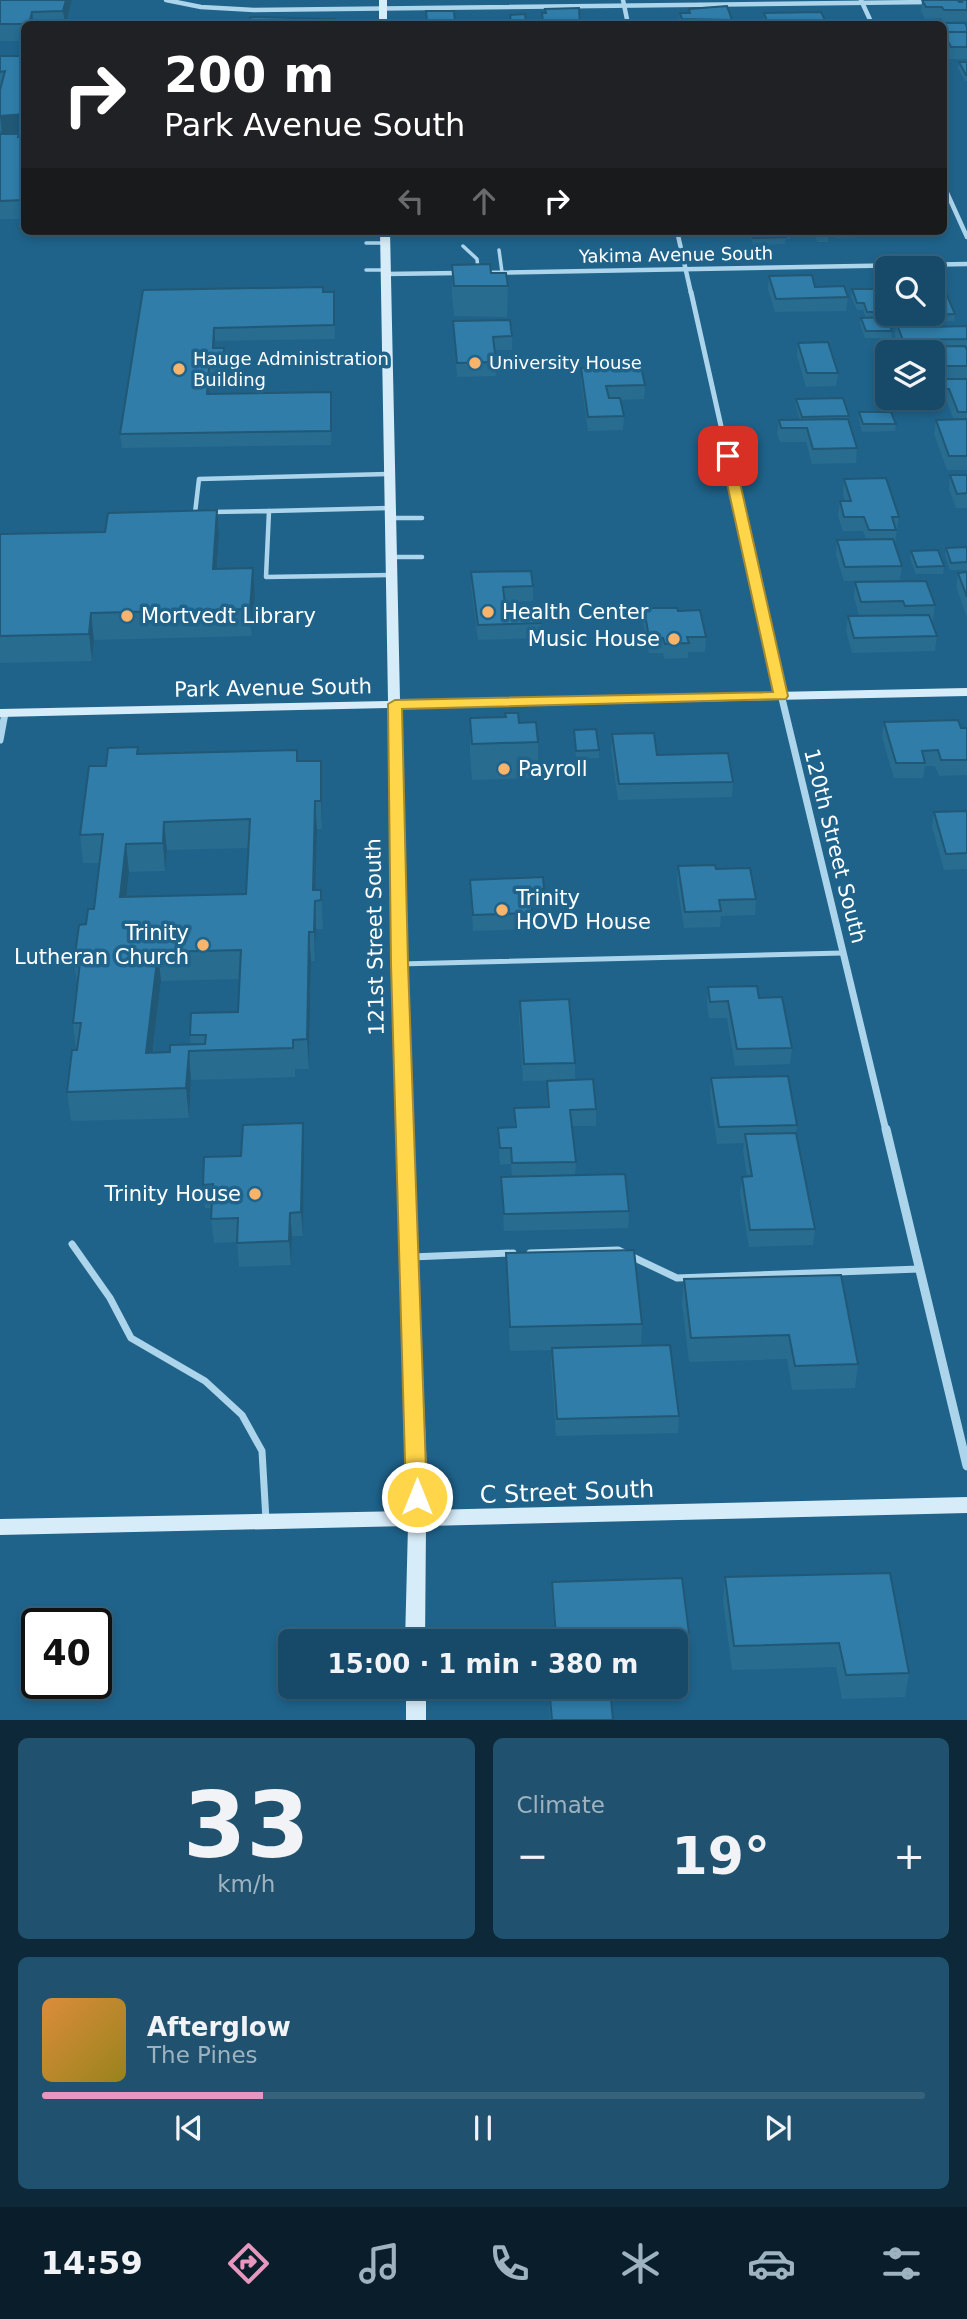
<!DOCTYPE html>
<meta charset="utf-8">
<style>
:root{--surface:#174a68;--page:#20516e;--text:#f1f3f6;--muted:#9eb3c0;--line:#36627c;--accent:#e797bd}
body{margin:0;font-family:"DejaVu Sans",sans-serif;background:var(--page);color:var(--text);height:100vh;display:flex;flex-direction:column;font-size:26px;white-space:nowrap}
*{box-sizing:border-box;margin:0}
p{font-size:23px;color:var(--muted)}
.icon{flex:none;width:38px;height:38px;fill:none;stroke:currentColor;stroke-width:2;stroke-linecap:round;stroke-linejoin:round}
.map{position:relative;height:1720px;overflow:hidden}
.sheet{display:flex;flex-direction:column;gap:18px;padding:18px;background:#0d2939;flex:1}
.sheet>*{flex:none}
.hud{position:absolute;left:21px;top:21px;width:926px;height:214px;border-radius:10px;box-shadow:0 4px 10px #0003,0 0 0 2px var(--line);background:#202124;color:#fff;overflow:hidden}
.fabs{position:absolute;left:875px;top:256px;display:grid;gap:14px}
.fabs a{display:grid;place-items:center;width:70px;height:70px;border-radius:10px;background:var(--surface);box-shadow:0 4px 10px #0003,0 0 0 2px var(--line);font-size:35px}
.speed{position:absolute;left:21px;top:1608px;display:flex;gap:14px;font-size:35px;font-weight:700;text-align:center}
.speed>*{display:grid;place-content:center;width:91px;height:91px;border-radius:50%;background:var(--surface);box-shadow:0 4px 10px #0003,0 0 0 2px var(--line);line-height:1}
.speed .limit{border:4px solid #111;border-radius:10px;background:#fff;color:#111}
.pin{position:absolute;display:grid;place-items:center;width:60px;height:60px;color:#fff;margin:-30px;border-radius:14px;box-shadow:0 4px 10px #0006}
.me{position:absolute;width:77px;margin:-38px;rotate:0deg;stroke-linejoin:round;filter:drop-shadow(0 0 5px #0008)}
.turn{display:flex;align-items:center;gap:24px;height:147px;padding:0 28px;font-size:32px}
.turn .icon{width:91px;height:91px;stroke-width:2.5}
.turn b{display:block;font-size:49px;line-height:60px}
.lanes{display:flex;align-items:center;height:66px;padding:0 28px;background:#0003;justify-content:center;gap:35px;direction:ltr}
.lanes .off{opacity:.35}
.big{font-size:52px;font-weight:600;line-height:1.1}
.sheet .card{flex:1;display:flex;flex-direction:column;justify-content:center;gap:10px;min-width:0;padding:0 24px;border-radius:10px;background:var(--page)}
.sheet .dial{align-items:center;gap:0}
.dial b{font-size:91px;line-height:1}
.song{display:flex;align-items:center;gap:21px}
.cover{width:84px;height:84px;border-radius:10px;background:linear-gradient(135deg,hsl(30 70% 55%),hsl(50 70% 35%))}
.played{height:7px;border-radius:4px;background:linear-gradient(90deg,var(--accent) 25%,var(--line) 25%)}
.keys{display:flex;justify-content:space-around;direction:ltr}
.heat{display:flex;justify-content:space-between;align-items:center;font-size:38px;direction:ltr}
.sheet .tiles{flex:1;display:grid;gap:18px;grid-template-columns:1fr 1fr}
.card:last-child{grid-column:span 2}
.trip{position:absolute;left:278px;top:1629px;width:410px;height:70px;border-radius:10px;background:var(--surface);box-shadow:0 4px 10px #0003,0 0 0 2px var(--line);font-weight:600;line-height:70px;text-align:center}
.tabs{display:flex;height:112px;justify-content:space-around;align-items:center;background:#091e2a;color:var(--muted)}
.tabs .icon{width:49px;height:49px}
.tabs .active{color:var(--accent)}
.tabs b{font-size:32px;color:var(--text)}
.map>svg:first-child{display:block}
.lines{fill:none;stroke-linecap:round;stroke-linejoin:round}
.lane-far3{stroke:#acd5eb;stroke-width:3.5}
.lane-far2{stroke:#acd5eb;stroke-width:4.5}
.lane-far1{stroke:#acd5eb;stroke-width:5}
.lane{stroke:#acd5eb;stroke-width:7}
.street-far3{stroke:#acd5eb;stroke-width:4.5}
.street-far2{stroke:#acd5eb;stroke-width:5}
.street-far1{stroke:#acd5eb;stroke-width:7}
.street{stroke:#acd5eb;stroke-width:9}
.secondary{fill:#d7ecf9;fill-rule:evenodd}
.wall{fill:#286c90;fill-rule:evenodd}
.shaded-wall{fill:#215876}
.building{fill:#2f7da8;stroke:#215876;stroke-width:2;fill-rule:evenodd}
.route{fill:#ffd54a;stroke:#a68a30;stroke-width:2}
.poi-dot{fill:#f9b46c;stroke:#1f638b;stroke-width:2.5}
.labels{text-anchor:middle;stroke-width:7;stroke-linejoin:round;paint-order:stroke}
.far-street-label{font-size:18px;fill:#fff;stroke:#1f638b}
.far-poi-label{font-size:18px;fill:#fff;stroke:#1f638b;text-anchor:start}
.poi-label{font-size:21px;fill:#fff;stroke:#1f638b;text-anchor:start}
.street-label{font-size:21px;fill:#fff;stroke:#1f638b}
.near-street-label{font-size:24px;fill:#fff;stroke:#1f638b}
</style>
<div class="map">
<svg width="967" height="1721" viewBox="0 0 967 1721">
<rect width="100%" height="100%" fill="#1f638b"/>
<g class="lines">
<g class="lane-far3">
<path d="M366 243H385"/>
<path d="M463 246 477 259 478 269"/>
<path d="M499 250 502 272"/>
<path d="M366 270H385"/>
</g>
<g class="lane-far2">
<path d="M269 511 389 508"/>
<path d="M211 512 269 511 266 577 391 575"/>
<path d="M198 513H195L199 479 388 474"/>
<path d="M390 518H422"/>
<path d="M391 557H422"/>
</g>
<path class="lane-far1" d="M399 964 843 953"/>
<g class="lane">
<path d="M72 1244 110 1298 131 1338 205 1381 242 1415 262 1451 266 1520"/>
<path d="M530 1253 618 1250 677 1278 919 1269"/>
<path d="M411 1257 513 1253"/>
</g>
<g class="street-far3">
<path d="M166 0 201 7 254 10 931 2"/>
<path d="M623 0 628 24"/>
<path d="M861 0 872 24"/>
<path d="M943 184 967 237"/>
<path d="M677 231 691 293"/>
<path d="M481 273 967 264"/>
<path d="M385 274 459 273"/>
</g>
<path class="street-far2" d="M691 292 774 663"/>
<g class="street-far1">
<path d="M773 661 886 1131"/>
<path d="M0 740 5 713"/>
</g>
<path class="street" d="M886 1129 967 1466"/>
<g class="secondary">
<rect x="379" y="0" width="8" height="24"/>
<path d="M380 231H390L400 700 967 688V696L401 708 406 964 427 1474V1510L967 1497V1513L426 1526 425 1642H405L408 1526 0 1535V1519L408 1511 409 1474 392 964 388 708 0 717V709L388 701Z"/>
<rect x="406" y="1687" width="20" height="34"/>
</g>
</g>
<g class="wall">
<path d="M0 0H72L66 24H24V41H0Z"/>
<path d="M922 0 959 2H960V0H967V21L943 22 941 18 925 19 921 11Z"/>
<path d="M545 9 580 24H541L542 13H545Z"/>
<path d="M689 9 732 20V24H679L680 13H688Z"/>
<path d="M426 11H454L455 24H427Z"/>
<path d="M764 13 827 24H763Z"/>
<path d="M525 14 526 24H510V15Z"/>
<path d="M936 23 967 27V59H949L943 47V24H935Z"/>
<path d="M0 56H24L2 134V131H0Z"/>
<path d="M959 62H967V81H965L958 68Z"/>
<path d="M0 134H19L20 137H24V219H0Z"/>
<path d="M749 231H790V239H786L785 244 753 245Z"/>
<path d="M814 231H827L828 235V242H817Z"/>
<path d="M834 231H915L914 236 836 238Z"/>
<path d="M452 265 508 286 507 317 454 316 452 296Z"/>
<path d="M769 276 815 287 848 297 846 311 775 312 768 289Z"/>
<path d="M852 289 881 297 887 296V313H895V319H887L892 331 891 338H865L860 324 861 318 866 317 863 310H857L851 296Z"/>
<path d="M143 290 334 292 335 339 215 341V348L225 362 224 380H210L209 394 332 406 331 445 122 448 120 434Z"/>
<path d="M924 313 955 314 954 321 928 322 931 327H967V470H947L934 434 936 420H954L947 402 925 403 923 397H933V352H896V347H899L895 336 896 322H928Z"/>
<path d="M453 321 512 336V350H495L496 376 457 377Z"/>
<path d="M798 343 838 373 836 386 806 387 797 356Z"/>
<path d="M581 368 645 385 644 399 621 400 624 416 623 430 588 431 581 381Z"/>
<path d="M796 399 849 416 848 420 857 448 856 463 812 464 806 442H780L777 434 779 420H800L796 406Z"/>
<path d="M859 412 896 424 895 431 862 432 859 420Z"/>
<path d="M950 475H967V508H956L949 489Z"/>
<path d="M844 479 899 517 895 543 902 566 900 580 844 581 836 555 837 540 866 539 863 531H843L838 516 840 501H845L843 494Z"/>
<path d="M0 534 219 536 217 569 253 568 255 595 252 636 94 640 92 661 0 663Z"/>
<path d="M967 547V570H950L945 555 946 548Z"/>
<path d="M911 551 944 566 943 574H916L910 558Z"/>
<path d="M471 572 533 586V601L505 602 506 614 541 623V638L478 640 471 587Z"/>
<path d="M967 572V617L956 587 958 573Z"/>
<path d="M855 582 935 605 933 620H931L937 636 935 651 852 653 846 631 848 616H859L854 597Z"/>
<path d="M644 608 678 611 706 637 705 652H688V658L664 659 663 653H649L643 623Z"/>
<path d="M505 717 519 723 538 742V778L472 780 470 754V718Z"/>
<path d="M884 722 967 728V775L939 776 935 766H925L923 778H894L882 737Z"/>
<path d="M574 730 599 750V758L576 759Z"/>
<path d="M612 734 657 755 733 782 732 797 618 800 611 749Z"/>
<path d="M297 750 298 761 322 789V829H317L315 890H321L323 929H316L315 961H311L309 1069H295V1077L191 1080 189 1118 71 1121 67 1092 76 1050 73 1023 77 984 74 962 86 924 94 909 100 863H83L80 835 106 766 138 753ZM248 848 246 894 126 897 129 872 165 871 167 850ZM240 979 238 1012 190 1035 191 1045 170 1052 153 1053 161 981Z"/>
<path d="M967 811V869L944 870 932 827 934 812Z"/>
<path d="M678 866 756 899 755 915 721 916 720 927 684 928 677 882Z"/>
<path d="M470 880 544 889V905H533L532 929 473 931Z"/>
<path d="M708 987 759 998 792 1048 790 1064 735 1066 727 1018H709L707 1003Z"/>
<path d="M520 1001 575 1063V1080L523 1081 519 1017Z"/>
<path d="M711 1078 797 1125 796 1134 815 1229 813 1245 749 1247 740 1193 742 1177H747L743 1150 744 1143 717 1144 710 1094Z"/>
<path d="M547 1081 596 1109V1126H572L576 1162 575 1176 629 1211 628 1228 504 1231 501 1177H512L511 1164 500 1165 498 1128 514 1127V1108L547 1107Z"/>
<path d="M304 1147 303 1236H292L291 1265 239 1267 237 1242 214 1243 211 1219 212 1208H205L203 1185 241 1156Z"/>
<path d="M506 1253 642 1324 641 1346 679 1416 678 1433 556 1436 551 1365 552 1350 510 1351 506 1277Z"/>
<path d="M684 1279 858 1364 855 1388 792 1390 787 1359 689 1362 682 1303Z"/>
<path d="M725 1577 909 1673 905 1697 842 1699 836 1667 732 1670 723 1601Z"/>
<path d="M552 1582 689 1633 687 1649 676 1650V1642H555L552 1599Z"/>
<path d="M548 1687H610L613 1720H550Z"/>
</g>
<g class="shaded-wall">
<path d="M66 0H72L66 24H65L63 11Z"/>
<path d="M32 12 34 24H29Z"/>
<path d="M24 114V132L2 134 0 116Z"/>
<path d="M214 328 215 341 213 362V348Z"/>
<path d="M224 348 225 362 224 380 223 366Z"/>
<path d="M209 366 210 380 208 408 207 394Z"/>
<path d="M217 510 219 536 215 596 213 569Z"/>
<path d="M253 568 255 595 252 636 250 609Z"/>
<path d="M91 613 94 640 92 661 89 634Z"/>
<path d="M321 761 322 789V829L321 801Z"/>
<path d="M315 801 317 829 315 901 316 929 315 961 313 890Z"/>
<path d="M164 822 167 850 165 871 163 843Z"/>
<path d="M126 844 129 872 123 926 120 897Z"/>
<path d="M309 932 311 961 309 1069 307 1039Z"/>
<path d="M158 952 161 981 149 1082 146 1053Z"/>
<path d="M189 1051 191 1080 189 1118 186 1088Z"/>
<path d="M303 1123 304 1147 303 1236 301 1212Z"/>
<path d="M290 1213 292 1236 291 1265 289 1241Z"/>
</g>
<g class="building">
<path d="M0 0H66L63 11 32 12 29 24H0Z"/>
<path d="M922 0H958L959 2H962L961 0H967V10H944L942 7H926Z"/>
<path d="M727 6 732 20 682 19 680 13H690L689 9Z"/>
<path d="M579 8 580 24H548L547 22H543L542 13H546L545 9Z"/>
<path d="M426 11H454L455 22H427Z"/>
<path d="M821 12 827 24H802L801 21H767L764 13Z"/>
<path d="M525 14 526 22H511L510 15Z"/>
<path d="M250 17 335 19V24H183L184 21 250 20Z"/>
<path d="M753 21 754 24H733L732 22Z"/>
<path d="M936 23H965L967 27V32H943V24H936Z"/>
<path d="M943 32H967V47H951Z"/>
<path d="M0 56H24V114L0 116V90L5 71 0 72Z"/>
<path d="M959 62H967V75H966Z"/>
<path d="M0 134H19L18 137H24V170L22 181H24V200L0 201Z"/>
<path d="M751 231H790V232H784L786 237 753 238Z"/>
<path d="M816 231H827L828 235 817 236Z"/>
<path d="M490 264 491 273H506L508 286H454L452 265Z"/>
<path d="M812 275 815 287 844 286 848 297 776 299 769 276Z"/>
<path d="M323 287V292H334V325L214 328 213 348H224L223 366H209L207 394 331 392V431L120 434 143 290Z"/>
<path d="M852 289H878L881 297 887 296V312H867L864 303H857Z"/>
<path d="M933 293H946L955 314 928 315V313H933Z"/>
<path d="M887 317 892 331H866L861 318Z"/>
<path d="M510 320 512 336 493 337 496 362 457 363 453 321Z"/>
<path d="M896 322H928L931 327 967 326V339L903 340Z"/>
<path d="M828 342 838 373H807L798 343Z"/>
<path d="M965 346 967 350V366H933V352H898L896 347Z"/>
<path d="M641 367 645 385 606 386 609 398H620L624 416 588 417 581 368Z"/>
<path d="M933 379H967V412H958L949 389H933Z"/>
<path d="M843 398 849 416 802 417 796 399Z"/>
<path d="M859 412H891L896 424H863Z"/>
<path d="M848 419 857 448 813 449 807 428H781L779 420Z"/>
<path d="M967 419V456H949L936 420Z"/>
<path d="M950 475H967V493L957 494Z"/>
<path d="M886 478 899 517H892L896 530H869L864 517H844L840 501H851L844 479Z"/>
<path d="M217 510 213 569 253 568 250 609 91 613 89 634 0 636V534L105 532 108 513Z"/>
<path d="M893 539 902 566 845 567 837 540Z"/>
<path d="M967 547V562L951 563 946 548Z"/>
<path d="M938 550 944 566 917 567 911 551Z"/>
<path d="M531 571 533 586 503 587 506 614 539 613 541 623 478 625 471 572Z"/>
<path d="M967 572V597L958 573Z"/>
<path d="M926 581 935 605 905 606 903 601 861 602 855 582Z"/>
<path d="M644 608H677L678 611 700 610 706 637H687L689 643 665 644 663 638H649Z"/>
<path d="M929 615 937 636 854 638 848 616Z"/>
<path d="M505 713H518L519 723 536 722 538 742 472 744 470 718 506 717Z"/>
<path d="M958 720 961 728H967V760H941L938 750 922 751 925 763H896L884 722Z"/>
<path d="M596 729 599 750 576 751 574 730Z"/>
<path d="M654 733 657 755 728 753 733 782 619 784 612 734Z"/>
<path d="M138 747 137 754 297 750V761H321V801H315L313 890H321V900L315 901 314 932H309L307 1039 293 1040V1048L189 1051 186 1088 67 1092 72 1050H77L81 1023H73L80 962H74L79 925 86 924 88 909H94L103 834 80 835 89 766H106L108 748ZM250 819 246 894 120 897 126 844 163 843 164 822ZM241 950 238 1012 191 1013 190 1035H206L205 1044 170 1045V1052L146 1053 158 952Z"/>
<path d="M967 811V853L946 854 934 812Z"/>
<path d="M715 865 716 869 750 868 756 899 719 900 721 911 685 912 678 866Z"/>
<path d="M543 877 544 889H532L533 897H531L532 913 473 915 470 880Z"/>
<path d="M757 986 759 998 782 997 792 1048 737 1049 728 1001 710 1002 708 987Z"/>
<path d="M569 999 575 1063 524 1064 520 1001Z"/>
<path d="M788 1076 797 1125 719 1127 711 1078Z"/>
<path d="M593 1079 596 1109 570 1110 576 1162 512 1163 511 1148H500L498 1128 516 1127 514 1108 549 1107 547 1081Z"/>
<path d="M303 1123 301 1212 290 1213 289 1241 237 1243 238 1218 211 1219 213 1184 203 1185 204 1157 241 1156 243 1125Z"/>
<path d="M796 1133 815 1229 750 1230 742 1177 752 1176 745 1134Z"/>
<path d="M625 1174 629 1211 504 1214 501 1177Z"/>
<path d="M634 1250 642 1324 510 1327 506 1253Z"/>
<path d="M841 1275 858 1364 795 1366 789 1335 691 1338 684 1279Z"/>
<path d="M670 1345 679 1416 557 1419 552 1348Z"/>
<path d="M890 1573 909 1673 846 1675 839 1643 734 1646 725 1577Z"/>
<path d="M682 1578 689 1633 556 1637 552 1582Z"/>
<path d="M549 1687H610L613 1720H552Z"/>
</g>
<path class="route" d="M728 452 734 456 788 696 786 699 402 709 408 964 427 1497 424 1503 417 1505 409 1503 406 1497 391 964 388 704 395 700 773 692 721 456Z"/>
<g class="poi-dot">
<circle cx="475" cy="363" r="7"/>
<circle cx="179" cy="369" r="7"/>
<circle cx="488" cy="612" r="7"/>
<circle cx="127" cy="616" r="7"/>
<circle cx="674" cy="639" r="7"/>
<circle cx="504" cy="769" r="7"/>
<circle cx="502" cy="910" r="7"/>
<circle cx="203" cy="945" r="7"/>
<circle cx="255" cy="1194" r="7"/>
</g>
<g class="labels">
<g class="far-street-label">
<text transform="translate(676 255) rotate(-1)" y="6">Yakima Avenue South</text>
</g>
<g class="far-poi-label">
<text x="193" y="365">Hauge Administration<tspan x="193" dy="21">Building</tspan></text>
<text x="489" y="369">University House</text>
</g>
<g class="poi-label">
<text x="502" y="619">Health Center</text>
<text x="141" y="623">Mortvedt Library</text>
<text x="660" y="646" text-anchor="end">Music House</text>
<text x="518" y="776">Payroll</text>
<text x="516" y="905">Trinity<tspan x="516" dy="24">HOVD House</tspan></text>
<text x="189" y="940" text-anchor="end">Trinity<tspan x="189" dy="24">Lutheran Church</tspan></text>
<text x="241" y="1201" text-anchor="end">Trinity House</text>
</g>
<g class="street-label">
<text transform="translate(273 688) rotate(-1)" y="7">Park Avenue South</text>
<text transform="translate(835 846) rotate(76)" y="7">120th Street South</text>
<text transform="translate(375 937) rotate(-91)" y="7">121st Street South</text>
</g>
<g class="near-street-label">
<text transform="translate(567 1492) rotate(-2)" y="8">C Street South</text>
</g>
</g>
</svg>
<div class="fabs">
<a><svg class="icon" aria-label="search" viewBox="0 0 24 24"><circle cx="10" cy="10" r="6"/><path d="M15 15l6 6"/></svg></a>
<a><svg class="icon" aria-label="layers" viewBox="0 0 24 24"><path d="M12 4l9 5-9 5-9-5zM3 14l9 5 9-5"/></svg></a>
</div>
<div class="speed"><div class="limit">40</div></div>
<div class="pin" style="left:728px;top:456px;background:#d93025"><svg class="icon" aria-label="arrive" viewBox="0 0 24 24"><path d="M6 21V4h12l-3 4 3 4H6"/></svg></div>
<svg class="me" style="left:417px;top:1497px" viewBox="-20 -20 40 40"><circle r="17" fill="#ffd54a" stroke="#fff" stroke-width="3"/><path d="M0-11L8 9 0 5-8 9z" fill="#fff"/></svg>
<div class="trip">15:00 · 1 min · 380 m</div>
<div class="hud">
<div class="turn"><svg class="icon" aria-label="right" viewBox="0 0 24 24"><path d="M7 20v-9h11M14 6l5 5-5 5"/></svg><div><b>200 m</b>Park Avenue South</div></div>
<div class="lanes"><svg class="icon off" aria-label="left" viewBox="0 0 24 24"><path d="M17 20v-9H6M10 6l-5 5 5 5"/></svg><svg class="icon off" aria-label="ahead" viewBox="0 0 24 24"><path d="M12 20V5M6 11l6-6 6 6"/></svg><svg class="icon" aria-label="right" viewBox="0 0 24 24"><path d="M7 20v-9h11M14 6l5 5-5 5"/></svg></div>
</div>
</div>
<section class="sheet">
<div class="tiles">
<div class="card dial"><b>33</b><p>km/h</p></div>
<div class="card"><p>Climate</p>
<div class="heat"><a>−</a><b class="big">19°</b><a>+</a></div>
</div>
<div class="card">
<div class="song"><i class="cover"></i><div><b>Afterglow</b><p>The Pines</p></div></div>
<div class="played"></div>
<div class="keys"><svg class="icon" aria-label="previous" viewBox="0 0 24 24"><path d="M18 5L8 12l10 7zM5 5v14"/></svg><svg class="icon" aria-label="pause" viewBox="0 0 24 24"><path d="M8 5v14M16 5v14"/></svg><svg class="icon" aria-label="next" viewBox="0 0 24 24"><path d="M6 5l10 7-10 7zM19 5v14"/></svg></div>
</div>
</div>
</section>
<nav class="tabs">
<b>14:59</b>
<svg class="icon active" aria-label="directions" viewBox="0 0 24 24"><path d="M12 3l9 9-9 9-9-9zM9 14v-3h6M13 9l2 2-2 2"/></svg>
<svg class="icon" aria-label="music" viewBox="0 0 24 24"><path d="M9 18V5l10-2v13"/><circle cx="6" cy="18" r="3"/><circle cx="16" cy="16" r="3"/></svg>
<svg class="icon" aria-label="phone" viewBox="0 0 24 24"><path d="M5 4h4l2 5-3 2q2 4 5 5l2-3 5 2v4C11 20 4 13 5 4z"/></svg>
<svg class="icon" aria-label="climate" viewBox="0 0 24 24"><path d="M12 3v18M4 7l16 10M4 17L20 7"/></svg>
<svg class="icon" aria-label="car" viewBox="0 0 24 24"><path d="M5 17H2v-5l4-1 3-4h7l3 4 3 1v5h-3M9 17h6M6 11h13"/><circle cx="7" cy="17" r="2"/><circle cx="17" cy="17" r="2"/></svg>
<svg class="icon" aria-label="filters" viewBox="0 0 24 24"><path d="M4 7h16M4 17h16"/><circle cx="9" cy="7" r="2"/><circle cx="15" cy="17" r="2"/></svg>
</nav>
